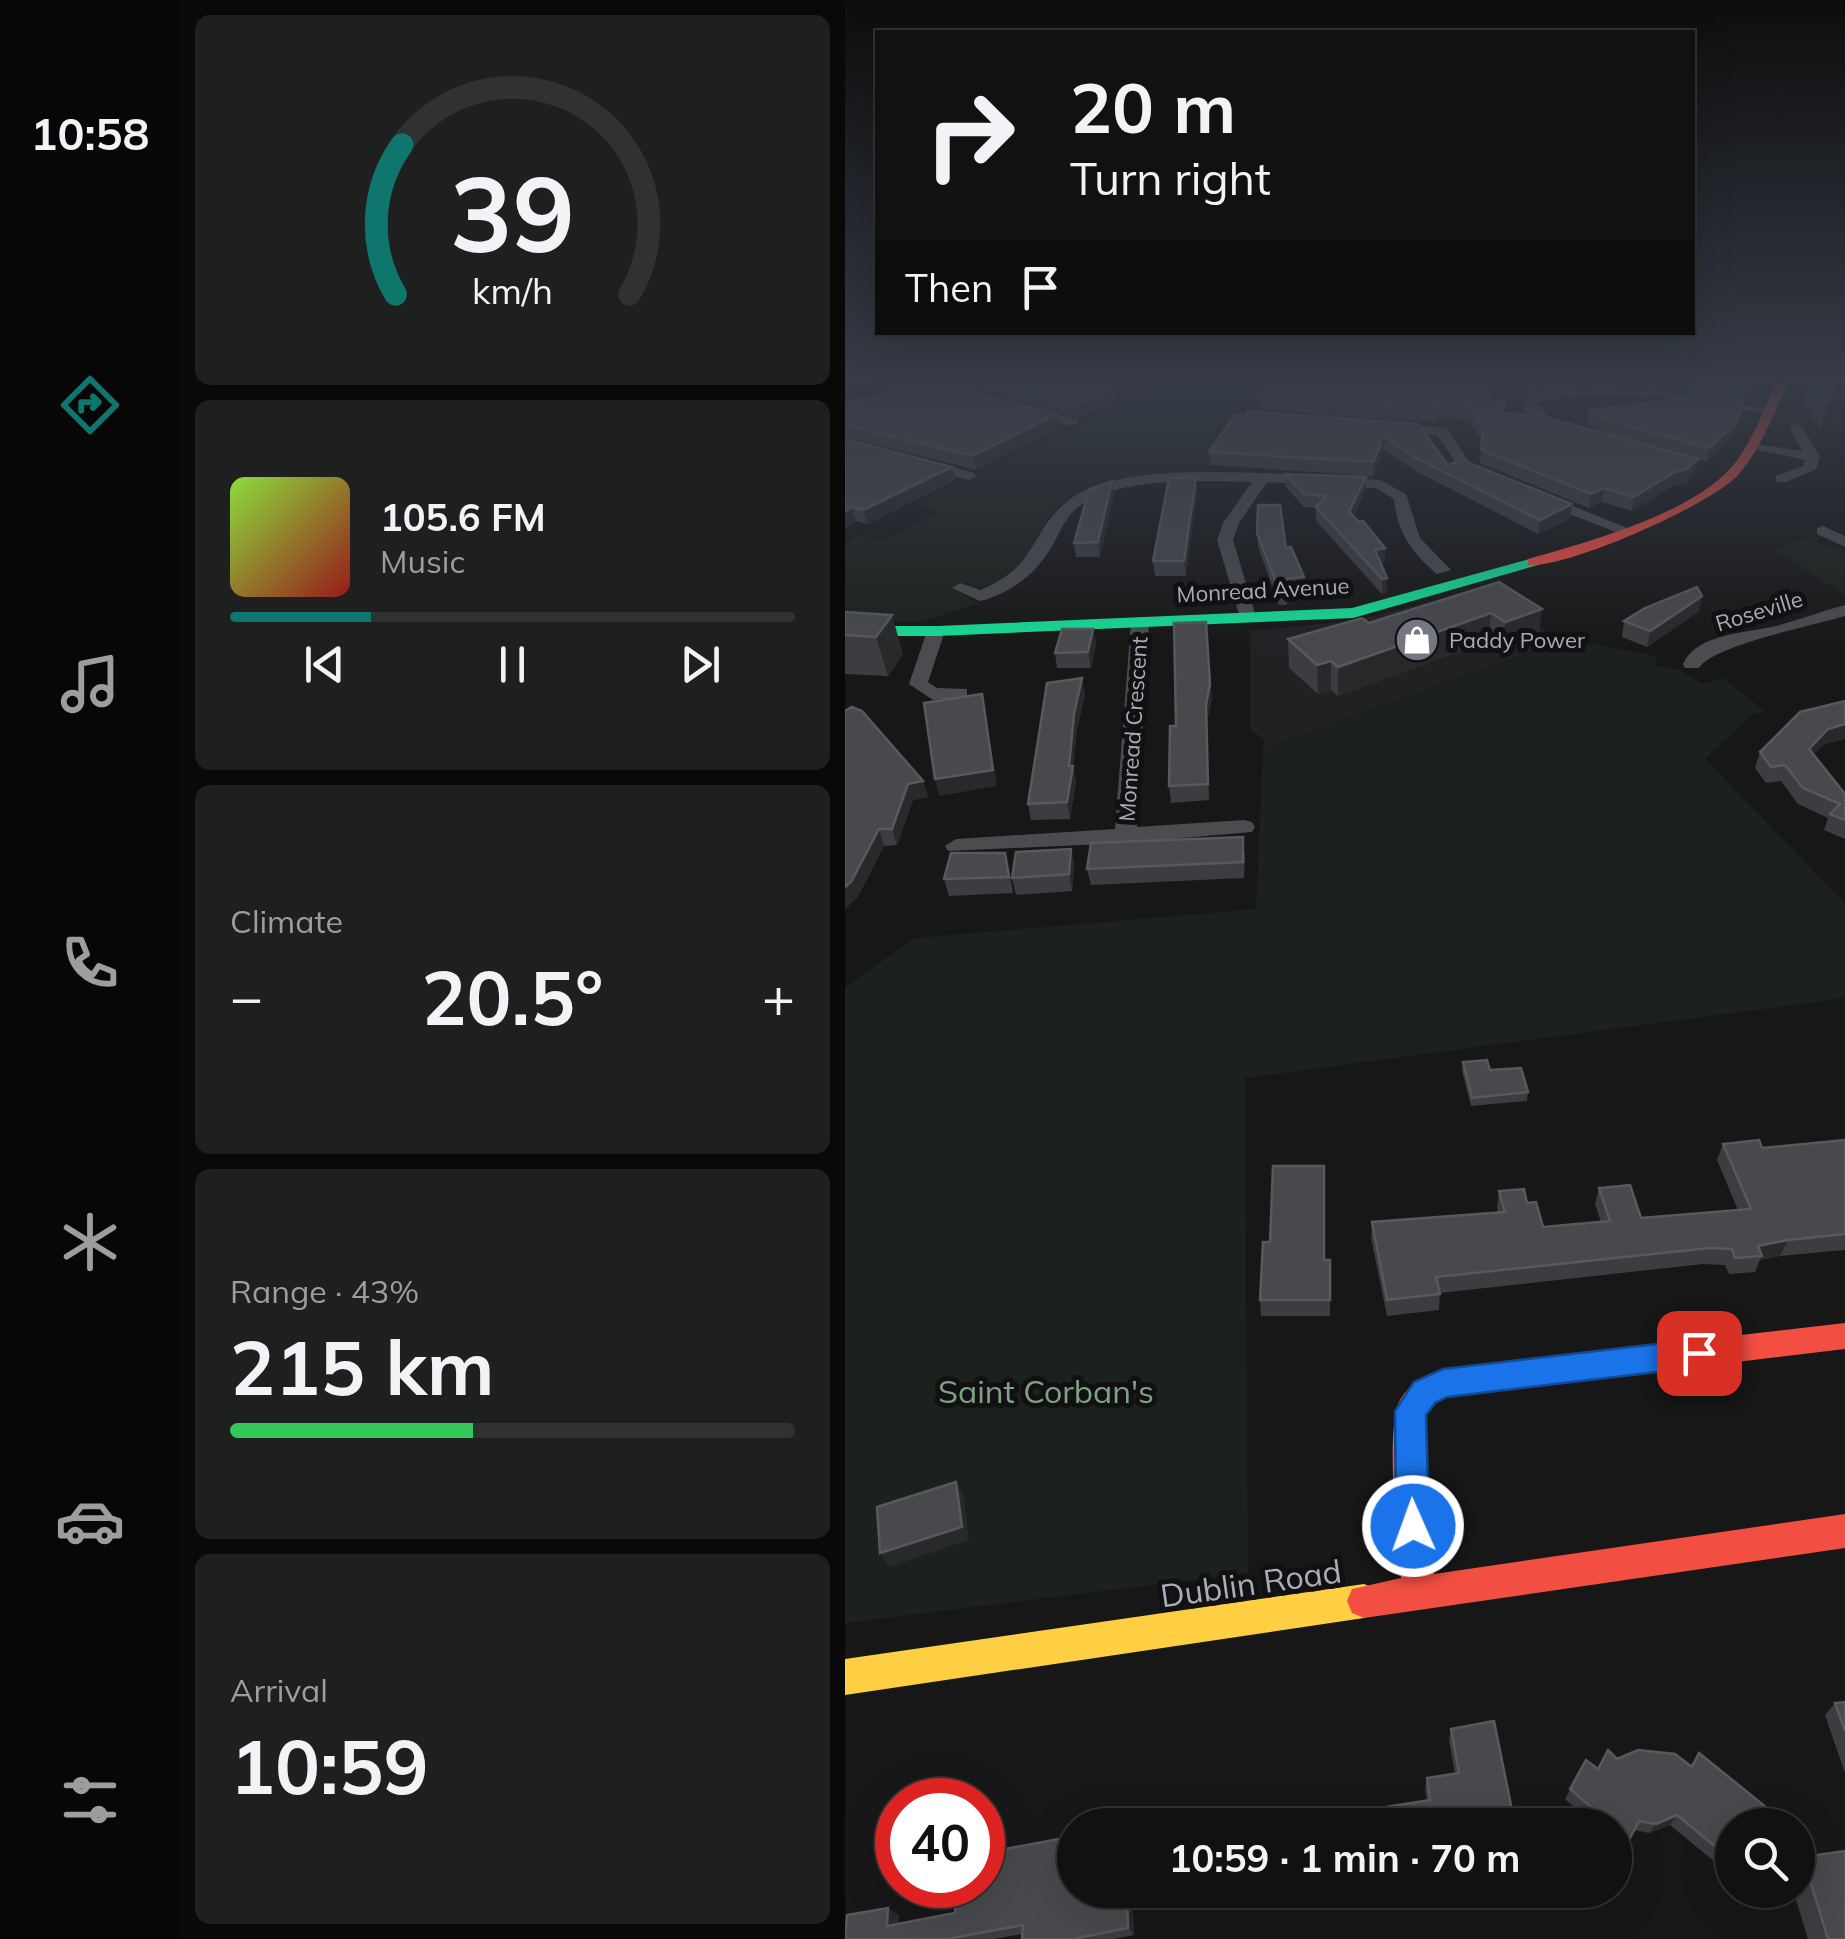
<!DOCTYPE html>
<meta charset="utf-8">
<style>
:root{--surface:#111;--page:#1e1f1f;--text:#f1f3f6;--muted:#9c9d9f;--line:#303131;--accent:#0f766e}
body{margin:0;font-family:Mulish,sans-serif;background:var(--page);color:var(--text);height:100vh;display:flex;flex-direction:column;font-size:38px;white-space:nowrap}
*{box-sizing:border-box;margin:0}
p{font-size:32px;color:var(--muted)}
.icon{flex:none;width:55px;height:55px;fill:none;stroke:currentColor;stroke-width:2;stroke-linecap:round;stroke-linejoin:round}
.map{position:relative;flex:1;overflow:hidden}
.drawer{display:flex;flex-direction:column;gap:15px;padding:15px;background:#090909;width:665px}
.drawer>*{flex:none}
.hud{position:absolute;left:30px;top:30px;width:820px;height:305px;border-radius:0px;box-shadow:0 10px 40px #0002,0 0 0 2px var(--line);background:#111;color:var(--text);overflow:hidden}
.tools{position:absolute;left:870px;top:1808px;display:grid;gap:20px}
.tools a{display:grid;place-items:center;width:100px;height:100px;border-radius:50%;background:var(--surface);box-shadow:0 10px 40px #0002,0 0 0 2px var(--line);font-size:50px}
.speed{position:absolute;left:30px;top:1778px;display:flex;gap:20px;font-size:50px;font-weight:700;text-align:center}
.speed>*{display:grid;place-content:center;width:130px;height:130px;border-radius:50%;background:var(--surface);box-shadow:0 10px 40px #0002,0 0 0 2px var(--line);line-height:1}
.speed .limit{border:15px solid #d22;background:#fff;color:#111}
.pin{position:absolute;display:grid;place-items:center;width:85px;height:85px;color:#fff;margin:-42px;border-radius:20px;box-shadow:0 5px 15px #0006}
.me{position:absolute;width:110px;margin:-55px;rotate:358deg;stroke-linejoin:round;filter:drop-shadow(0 0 8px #0008)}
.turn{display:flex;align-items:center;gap:35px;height:210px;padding:0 30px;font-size:45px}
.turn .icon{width:130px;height:130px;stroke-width:2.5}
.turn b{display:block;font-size:70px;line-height:85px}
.then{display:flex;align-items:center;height:95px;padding:0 30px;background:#0003;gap:20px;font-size:38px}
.big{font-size:75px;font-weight:700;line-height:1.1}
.drawer .tile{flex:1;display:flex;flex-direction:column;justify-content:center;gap:15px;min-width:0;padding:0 35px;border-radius:15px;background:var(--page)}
.drawer .dial{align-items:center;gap:0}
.dial svg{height:260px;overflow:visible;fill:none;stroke:var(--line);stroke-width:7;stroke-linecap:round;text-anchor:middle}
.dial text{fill:var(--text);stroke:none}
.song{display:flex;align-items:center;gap:30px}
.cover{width:120px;height:120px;border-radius:15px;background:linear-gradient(135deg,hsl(90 70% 55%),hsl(0 70% 35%))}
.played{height:10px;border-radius:5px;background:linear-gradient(90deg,var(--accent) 25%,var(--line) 25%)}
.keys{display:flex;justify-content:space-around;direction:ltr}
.heat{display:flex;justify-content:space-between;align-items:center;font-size:55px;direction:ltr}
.charge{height:15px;border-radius:8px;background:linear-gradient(90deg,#34c759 43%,var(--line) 0)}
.trip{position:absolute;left:212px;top:1808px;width:575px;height:100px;border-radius:50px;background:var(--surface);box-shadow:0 10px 40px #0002,0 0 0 2px var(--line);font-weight:700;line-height:100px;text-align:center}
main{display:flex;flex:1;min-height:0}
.dock{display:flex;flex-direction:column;width:180px;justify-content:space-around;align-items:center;background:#070707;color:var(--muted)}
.dock .icon{width:70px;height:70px}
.dock .on{color:var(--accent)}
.dock b{font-size:45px;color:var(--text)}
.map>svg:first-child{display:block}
.built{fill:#212124}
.green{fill:#1b211c}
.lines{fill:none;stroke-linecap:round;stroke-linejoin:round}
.street{fill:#4b4c50;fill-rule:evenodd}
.fast{fill:#16e098;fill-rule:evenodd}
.slow{fill:#ffcf43;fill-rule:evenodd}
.jam{fill:#f24e42;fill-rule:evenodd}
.wall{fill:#3c3d40}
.shaded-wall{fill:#28292a}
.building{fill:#48494d;stroke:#57595e;stroke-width:2.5}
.route{fill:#1a73e8;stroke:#114b97;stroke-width:2.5}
.labels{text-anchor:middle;stroke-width:10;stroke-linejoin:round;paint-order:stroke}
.far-street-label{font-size:22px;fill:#a8adb8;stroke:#111113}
.far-poi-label{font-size:22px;fill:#a8adb8;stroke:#111113;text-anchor:start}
.near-park-label{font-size:32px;fill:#7fa381;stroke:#111113}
.near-street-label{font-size:32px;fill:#a8adb8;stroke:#111113}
</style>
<main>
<nav class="dock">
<b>10:58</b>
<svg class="icon on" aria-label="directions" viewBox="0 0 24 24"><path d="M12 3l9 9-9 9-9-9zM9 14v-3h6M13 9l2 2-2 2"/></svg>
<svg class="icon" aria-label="music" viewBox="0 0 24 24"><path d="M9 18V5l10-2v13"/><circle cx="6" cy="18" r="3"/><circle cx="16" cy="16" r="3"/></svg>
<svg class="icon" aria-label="phone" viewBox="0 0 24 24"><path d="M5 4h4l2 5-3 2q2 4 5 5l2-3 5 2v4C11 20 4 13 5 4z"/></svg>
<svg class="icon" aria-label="climate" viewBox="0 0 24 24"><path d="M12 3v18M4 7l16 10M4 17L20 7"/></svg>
<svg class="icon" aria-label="car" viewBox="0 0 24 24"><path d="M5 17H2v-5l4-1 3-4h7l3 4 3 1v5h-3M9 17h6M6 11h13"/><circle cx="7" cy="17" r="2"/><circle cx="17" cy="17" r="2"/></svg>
<svg class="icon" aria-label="filters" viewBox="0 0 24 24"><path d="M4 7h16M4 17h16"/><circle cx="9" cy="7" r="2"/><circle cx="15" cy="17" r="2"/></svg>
</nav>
<section class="drawer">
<div class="tile dial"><svg viewBox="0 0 100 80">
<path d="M14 69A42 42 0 1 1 86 69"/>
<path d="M14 69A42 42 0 0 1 16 23" stroke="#0f766e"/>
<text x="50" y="56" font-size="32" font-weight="700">39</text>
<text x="50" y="72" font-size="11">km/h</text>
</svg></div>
<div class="tile">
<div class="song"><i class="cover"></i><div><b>105.6 FM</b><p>Music</p></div></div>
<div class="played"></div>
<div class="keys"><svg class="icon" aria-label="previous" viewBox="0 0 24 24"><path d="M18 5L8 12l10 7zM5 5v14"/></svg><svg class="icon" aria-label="pause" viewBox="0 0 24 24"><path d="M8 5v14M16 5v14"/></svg><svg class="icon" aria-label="next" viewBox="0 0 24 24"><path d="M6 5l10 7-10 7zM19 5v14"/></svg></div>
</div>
<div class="tile"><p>Climate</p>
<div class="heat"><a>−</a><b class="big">20.5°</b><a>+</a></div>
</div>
<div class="tile"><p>Range · 43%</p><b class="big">215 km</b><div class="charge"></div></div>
<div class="tile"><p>Arrival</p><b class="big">10:59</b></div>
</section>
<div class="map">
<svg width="1000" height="1939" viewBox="0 0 1000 1939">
<rect width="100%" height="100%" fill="#171717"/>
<path class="built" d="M634 590 717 641 418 749 419 739 405 730V631L507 621Z"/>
<g class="green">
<path d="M323 382H421L386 418 368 444 376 446 358 473C309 474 231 473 201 522 187 546 182 567 154 581 141 588 124 585 110 591L134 603 76 622 0 619V545L13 534 37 541 93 512 68 504Z"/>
<path d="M967 535 973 538 968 542 1000 550V595L930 550Z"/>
<path d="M726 634 736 642 812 656 809 665 834 670 857 683 878 678 920 711 908 714 860 759 1000 903V998L400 1078 403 1573 0 1623V987L70 938 411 909 418 749 716 642 713 638Z"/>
</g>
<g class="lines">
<g class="street">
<path d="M80 382H98L52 400 0 408V400L45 393Z"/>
<path d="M661 382H679L705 391 737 388 804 390 932 410 925 414C850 402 766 383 691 403L710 423 725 427V433C704 434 692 422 677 409L681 397 691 395Z"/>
<path d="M182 406 232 419 234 422 227 426 177 413V407Z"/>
<path d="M543 423 601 428 626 464 649 478 642 482 616 470 592 435 538 430 536 427Z"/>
<path d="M951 424 956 425 975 457 971 469 941 482H931V476L958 466 960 460 898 447 905 443 958 451 944 428Z"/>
<path d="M77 459 129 473 131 476 124 480 72 466V460Z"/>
<path d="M422 473 535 480 561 494 575 538 606 570 592 574C567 553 552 532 549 499L531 488 422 482 394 523 388 540 411 617 396 621 372 540 378 523 407 482C359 481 273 476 233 507 220 517 215 533 207 546 191 574 166 593 135 601L107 588 115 583 135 590C193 566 182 538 219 504 259 465 370 472 422 473Z"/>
<path d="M693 496H703L785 529 771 532 693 502Z"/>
<path d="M978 526 1000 536V547L972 534V528Z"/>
<path d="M1000 605V616C970 625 866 646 854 668H840L838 664C852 633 902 633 931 626 954 620 977 611 1000 605Z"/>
<path d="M295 617 304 622 292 827 399 820 407 822 410 827 407 832 280 843 103 851 100 846 111 839 270 829 286 622Z"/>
<path d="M91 626 100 631 83 682 92 688 122 689V697L88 700 64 684 82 631Z"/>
</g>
<path class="fast" d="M688 558 695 562 693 565 508 618 93 636H0V626H93L507 608Z"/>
<path class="slow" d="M519 1584 531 1589 536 1601 531 1613 519 1618 0 1695V1659Z"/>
<g class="jam">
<path d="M932 382H944C928 414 916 450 892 476 865 505 721 569 683 565V559C742 542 839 516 883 471 906 447 917 412 932 382Z"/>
<path d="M1000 1323V1349L602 1397 590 1403 581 1415V1506L589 1574 1000 1514V1548L519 1618 507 1613 502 1601 507 1589 556 1578C552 1545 540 1426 555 1400 565 1383 580 1376 598 1369Z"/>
</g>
</g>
<g class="wall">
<path d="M121 382H292L270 392 271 403 234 418 140 390Z"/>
<path d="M691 382H913L906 399 899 401 888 436 861 462 853 459 850 472 840 483 828 486 787 511 757 502 744 508 635 463 637 440 624 420 593 417 592 421H560L413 409 412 397 660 401 659 414 828 452 751 430 742 422 744 410 847 398 848 393 895 400 837 390 695 384Z"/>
<path d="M963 382H994L975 429 958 401Z"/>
<path d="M126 391 212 414 214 427 131 470 0 437V408Z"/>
<path d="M573 424 603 465 725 518 693 534 569 470 539 450 536 452V458L528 476 365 465 364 452Z"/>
<path d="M0 439 107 467 110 480 22 524 11 521 0 528Z"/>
<path d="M440 474 521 477 520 491 509 516 540 548V563H536L542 592 537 594 471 521V508L459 507 441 487Z"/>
<path d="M351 477 352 491 341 576H310L308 561Z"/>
<path d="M269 494 255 557H231L229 543Z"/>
<path d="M412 533 441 548 460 592 442 594V605H434L413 547Z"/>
<path d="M654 582 694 638 657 651 643 641 493 696 486 690 473 694 444 668 443 639 524 623Z"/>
<path d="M854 611 802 647 777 637 779 621Z"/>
<path d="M0 612 58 654 43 676 0 674Z"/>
<path d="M248 629 251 644 246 668H212L210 653Z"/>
<path d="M240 693 232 730 228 767 231 782 225 819 186 820 183 804Z"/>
<path d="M367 699 362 721 364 800 326 803 324 786 331 726Z"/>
<path d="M0 711 78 781 83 797 68 800 52 845 39 846 12 898Z"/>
<path d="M978 745 968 755 1000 794V839L979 830 983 818 953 804 936 781 921 783 910 768 915 752Z"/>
<path d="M226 849 229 865 227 891 171 895 167 878Z"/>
<path d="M400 853 399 878 246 885 242 869Z"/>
<path d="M164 869 168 893 104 896 99 879Z"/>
<path d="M618 1062 645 1070 683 1092 682 1101 626 1106 617 1071Z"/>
<path d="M1000 1140V1250L935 1256 915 1260 910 1272 884 1274 880 1265 858 1264 595 1293 594 1310 542 1316 526 1238 527 1222 653 1213 652 1207 654 1191 682 1203 698 1227 756 1222 750 1204 754 1188 796 1218 893 1210 872 1160 878 1144 917 1148Z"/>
<path d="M479 1260H485V1316H416L415 1300Z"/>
<path d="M1000 1702V1773L980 1715 990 1703Z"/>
<path d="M606 1729 670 1825H541V1807L582 1800 580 1788 582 1778 610 1774 604 1740Z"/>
<path d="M854 1753 888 1825V1877L825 1825 804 1833 789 1830 778 1849 770 1842V1825H750L720 1799 741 1760 753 1769 772 1759 845 1766Z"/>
<path d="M958 1857 1000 1939H963L948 1890H952V1861Z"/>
<path d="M287 1890 289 1935 269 1939H177V1934L149 1939H0L54 1915 53 1924Z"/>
</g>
<g class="shaded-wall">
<path d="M49 382H68L51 387Z"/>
<path d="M262 382H292L270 392 271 403 234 418 232 405 254 386Z"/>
<path d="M911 382H913L906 399 900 401 903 388Z"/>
<path d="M991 382H994L975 429 982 404Z"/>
<path d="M899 401 888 436 861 462 864 448Z"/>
<path d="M212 414 214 427 131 470 128 456Z"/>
<path d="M540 437 539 450 536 452V458L528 476V462L533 441Z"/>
<path d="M853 459 850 472 840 483 828 486 787 511 789 497Z"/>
<path d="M107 467 110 480 22 524 18 510Z"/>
<path d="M351 477 352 491 341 576 339 561Z"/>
<path d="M521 477 520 491 504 526V512Z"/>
<path d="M267 481 269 494 255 557 253 542Z"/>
<path d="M759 488 757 502 744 508 746 494Z"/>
<path d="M727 504 725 518 693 534 695 520Z"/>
<path d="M7 507 11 521 0 528V511Z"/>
<path d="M540 548V563L530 564V550Z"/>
<path d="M459 577 460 592 442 594 441 579Z"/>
<path d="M542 578V592L537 594V579Z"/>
<path d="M857 596 854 611 802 647 805 631Z"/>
<path d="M697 609 694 638 657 651 660 622Z"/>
<path d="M646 613 643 641 493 696V667Z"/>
<path d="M47 615 58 654 43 676 31 637Z"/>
<path d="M361 622 367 699 362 721 364 800 361 705Z"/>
<path d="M248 629 251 644 246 668 243 652Z"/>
<path d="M486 661V690L473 694 472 665Z"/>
<path d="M237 678 240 693 232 730 228 767 231 782 225 819 222 802 224 766 229 714Z"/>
<path d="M137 694 152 786 94 796 90 779Z"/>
<path d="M1000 724V739L978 745 959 765 964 749 983 729Z"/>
<path d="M78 781 83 797 68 800 52 845 47 829 63 784Z"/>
<path d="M34 829 39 846 12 898 0 909V887Z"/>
<path d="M226 849 229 865 227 891 224 874Z"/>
<path d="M943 1240 935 1256 915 1260 917 1256 913 1246Z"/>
<path d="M111 1482 119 1496 124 1540 44 1567 35 1553Z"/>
<path d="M832 1815 825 1825 804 1833 811 1824Z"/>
<path d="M282 1890H287L289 1935 283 1928Z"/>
<path d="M43 1908 54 1915 53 1933 42 1926Z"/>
</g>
<g class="building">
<path d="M74 382H108L126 391 212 414 128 456 0 425V408Z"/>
<path d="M151 382H262L254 386 269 390 232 405Z"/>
<path d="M422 382H643L645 400 660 401 656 413 696 416 853 459 842 469 830 472 789 497 759 488 746 494 636 450 638 428 625 407 594 404 593 408H561L412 397Z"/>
<path d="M865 382H911L909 387 903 388Z"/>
<path d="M968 382H991L982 404Z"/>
<path d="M848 393 899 401 891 423 864 448 753 417 744 410 848 398Z"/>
<path d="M403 411 573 424 603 465 617 460 727 504 695 520 569 457 540 437 533 441 536 444 528 462 364 452 390 415 400 416Z"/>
<path d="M0 439 107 467 18 510 7 507 0 511Z"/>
<path d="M440 474 521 477 504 512 514 522 518 521 540 548 530 550 542 578 537 579 471 507 481 496 459 494Z"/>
<path d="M351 477 339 561H308L324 478Z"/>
<path d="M267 481 253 542 229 543 244 490Z"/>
<path d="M413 505H435L441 548 446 547 459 577 441 579V590H434L412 533Z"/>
<path d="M654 582 697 609 660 622 646 613 493 667 486 661 472 665 443 639 517 618 524 623Z"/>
<path d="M852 587 857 596 805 631 779 621 800 608Z"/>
<path d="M0 612 47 615 31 637 0 635Z"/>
<path d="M361 622 365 684 361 705 363 784 324 786 325 726H331L329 623Z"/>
<path d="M217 629H248L243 652 210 653Z"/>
<path d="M237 678 229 714 224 766H228L222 802 183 804 202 683Z"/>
<path d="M137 694 148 770 90 779 79 703Z"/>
<path d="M1000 701V724L983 729 964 749 1000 794V820L985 814 995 804 958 788 940 765 926 767 915 752 955 712Z"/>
<path d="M7 707 17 711 78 781 63 784 47 829H34L6 882 0 887V711Z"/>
<path d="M398 837V862L242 869 246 843Z"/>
<path d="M226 849 224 874 167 878 171 852Z"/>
<path d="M106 853H160L164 877 99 879Z"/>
<path d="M642 1060 645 1070 676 1068 683 1092 627 1098 618 1062Z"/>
<path d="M914 1140 917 1148 1000 1140V1234L943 1240 913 1246 917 1256 890 1258 887 1249 864 1248 591 1277 595 1294 542 1300 527 1222 660 1212 654 1191 679 1189 682 1203 691 1202 698 1227 765 1221 754 1188 785 1185 796 1218 906 1209 878 1144Z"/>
<path d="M428 1166H479V1260H485V1300H415L418 1242H425Z"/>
<path d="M111 1482 117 1527 35 1553 32 1507Z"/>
<path d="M1000 1702V1731L990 1703Z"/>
<path d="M649 1721 670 1825H543L541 1807 585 1800 582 1778 614 1773 606 1729Z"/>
<path d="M763 1750 772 1759 793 1750 830 1754 847 1767 854 1753 927 1812 921 1825H888V1861L832 1815 811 1824 794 1821 784 1840 770 1828V1825H767L725 1789 741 1760 753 1769Z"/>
<path d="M230 1836V1890H282L283 1928 228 1939H177L178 1925 102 1939H0L2 1915 43 1908 42 1926 110 1913 112 1885H138V1853Z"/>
<path d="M1000 1851V1939H983L958 1857Z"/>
</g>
<linearGradient id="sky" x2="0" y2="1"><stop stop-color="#0d0d0d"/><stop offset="0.58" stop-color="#363c47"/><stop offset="1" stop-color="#363c47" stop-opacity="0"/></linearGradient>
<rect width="1000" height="653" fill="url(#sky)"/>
<path class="route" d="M854 1339 864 1343 869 1353 864 1363 854 1367 602 1397 590 1403 581 1415 584 1526 579 1537 568 1542 556 1537 551 1526 550 1411 569 1382 598 1369Z"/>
<defs>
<g id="shop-disc" transform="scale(2.25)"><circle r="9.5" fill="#757880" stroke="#111113"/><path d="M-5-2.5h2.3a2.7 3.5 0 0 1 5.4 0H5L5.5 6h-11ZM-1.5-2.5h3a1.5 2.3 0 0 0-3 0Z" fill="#fff"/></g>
</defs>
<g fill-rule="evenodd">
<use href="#shop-disc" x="572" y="640"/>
</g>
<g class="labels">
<g class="far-street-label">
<text transform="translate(418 590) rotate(-3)" y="8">Monread Avenue</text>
<text transform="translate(914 611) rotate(-17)" y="8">Roseville</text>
<text transform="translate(288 729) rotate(-86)" y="8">Monread Crescent</text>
</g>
<g class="far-poi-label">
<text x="604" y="648">Paddy Power</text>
</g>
<g class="near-park-label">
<text x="201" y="1403">Saint Corban's</text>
</g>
<g class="near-street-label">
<text transform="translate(406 1584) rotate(-8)" y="11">Dublin Road</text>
</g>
</g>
</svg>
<div class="tools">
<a><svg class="icon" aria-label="search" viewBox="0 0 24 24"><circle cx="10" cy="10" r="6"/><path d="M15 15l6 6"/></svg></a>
</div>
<div class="speed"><div class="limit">40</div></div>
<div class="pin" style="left:854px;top:1353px;background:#d93025"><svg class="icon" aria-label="arrive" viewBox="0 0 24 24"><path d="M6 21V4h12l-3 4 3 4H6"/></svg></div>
<svg class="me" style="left:568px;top:1526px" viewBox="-20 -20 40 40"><circle r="17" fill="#1a73e8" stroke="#fff" stroke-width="3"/><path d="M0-11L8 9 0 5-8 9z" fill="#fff"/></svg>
<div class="trip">10:59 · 1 min · 70 m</div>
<div class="hud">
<div class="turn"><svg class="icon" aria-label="right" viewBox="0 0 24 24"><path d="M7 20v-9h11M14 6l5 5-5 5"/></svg><div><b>20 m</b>Turn right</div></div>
<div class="then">Then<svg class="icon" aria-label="arrive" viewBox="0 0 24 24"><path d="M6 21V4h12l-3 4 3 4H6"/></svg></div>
</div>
</div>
</main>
